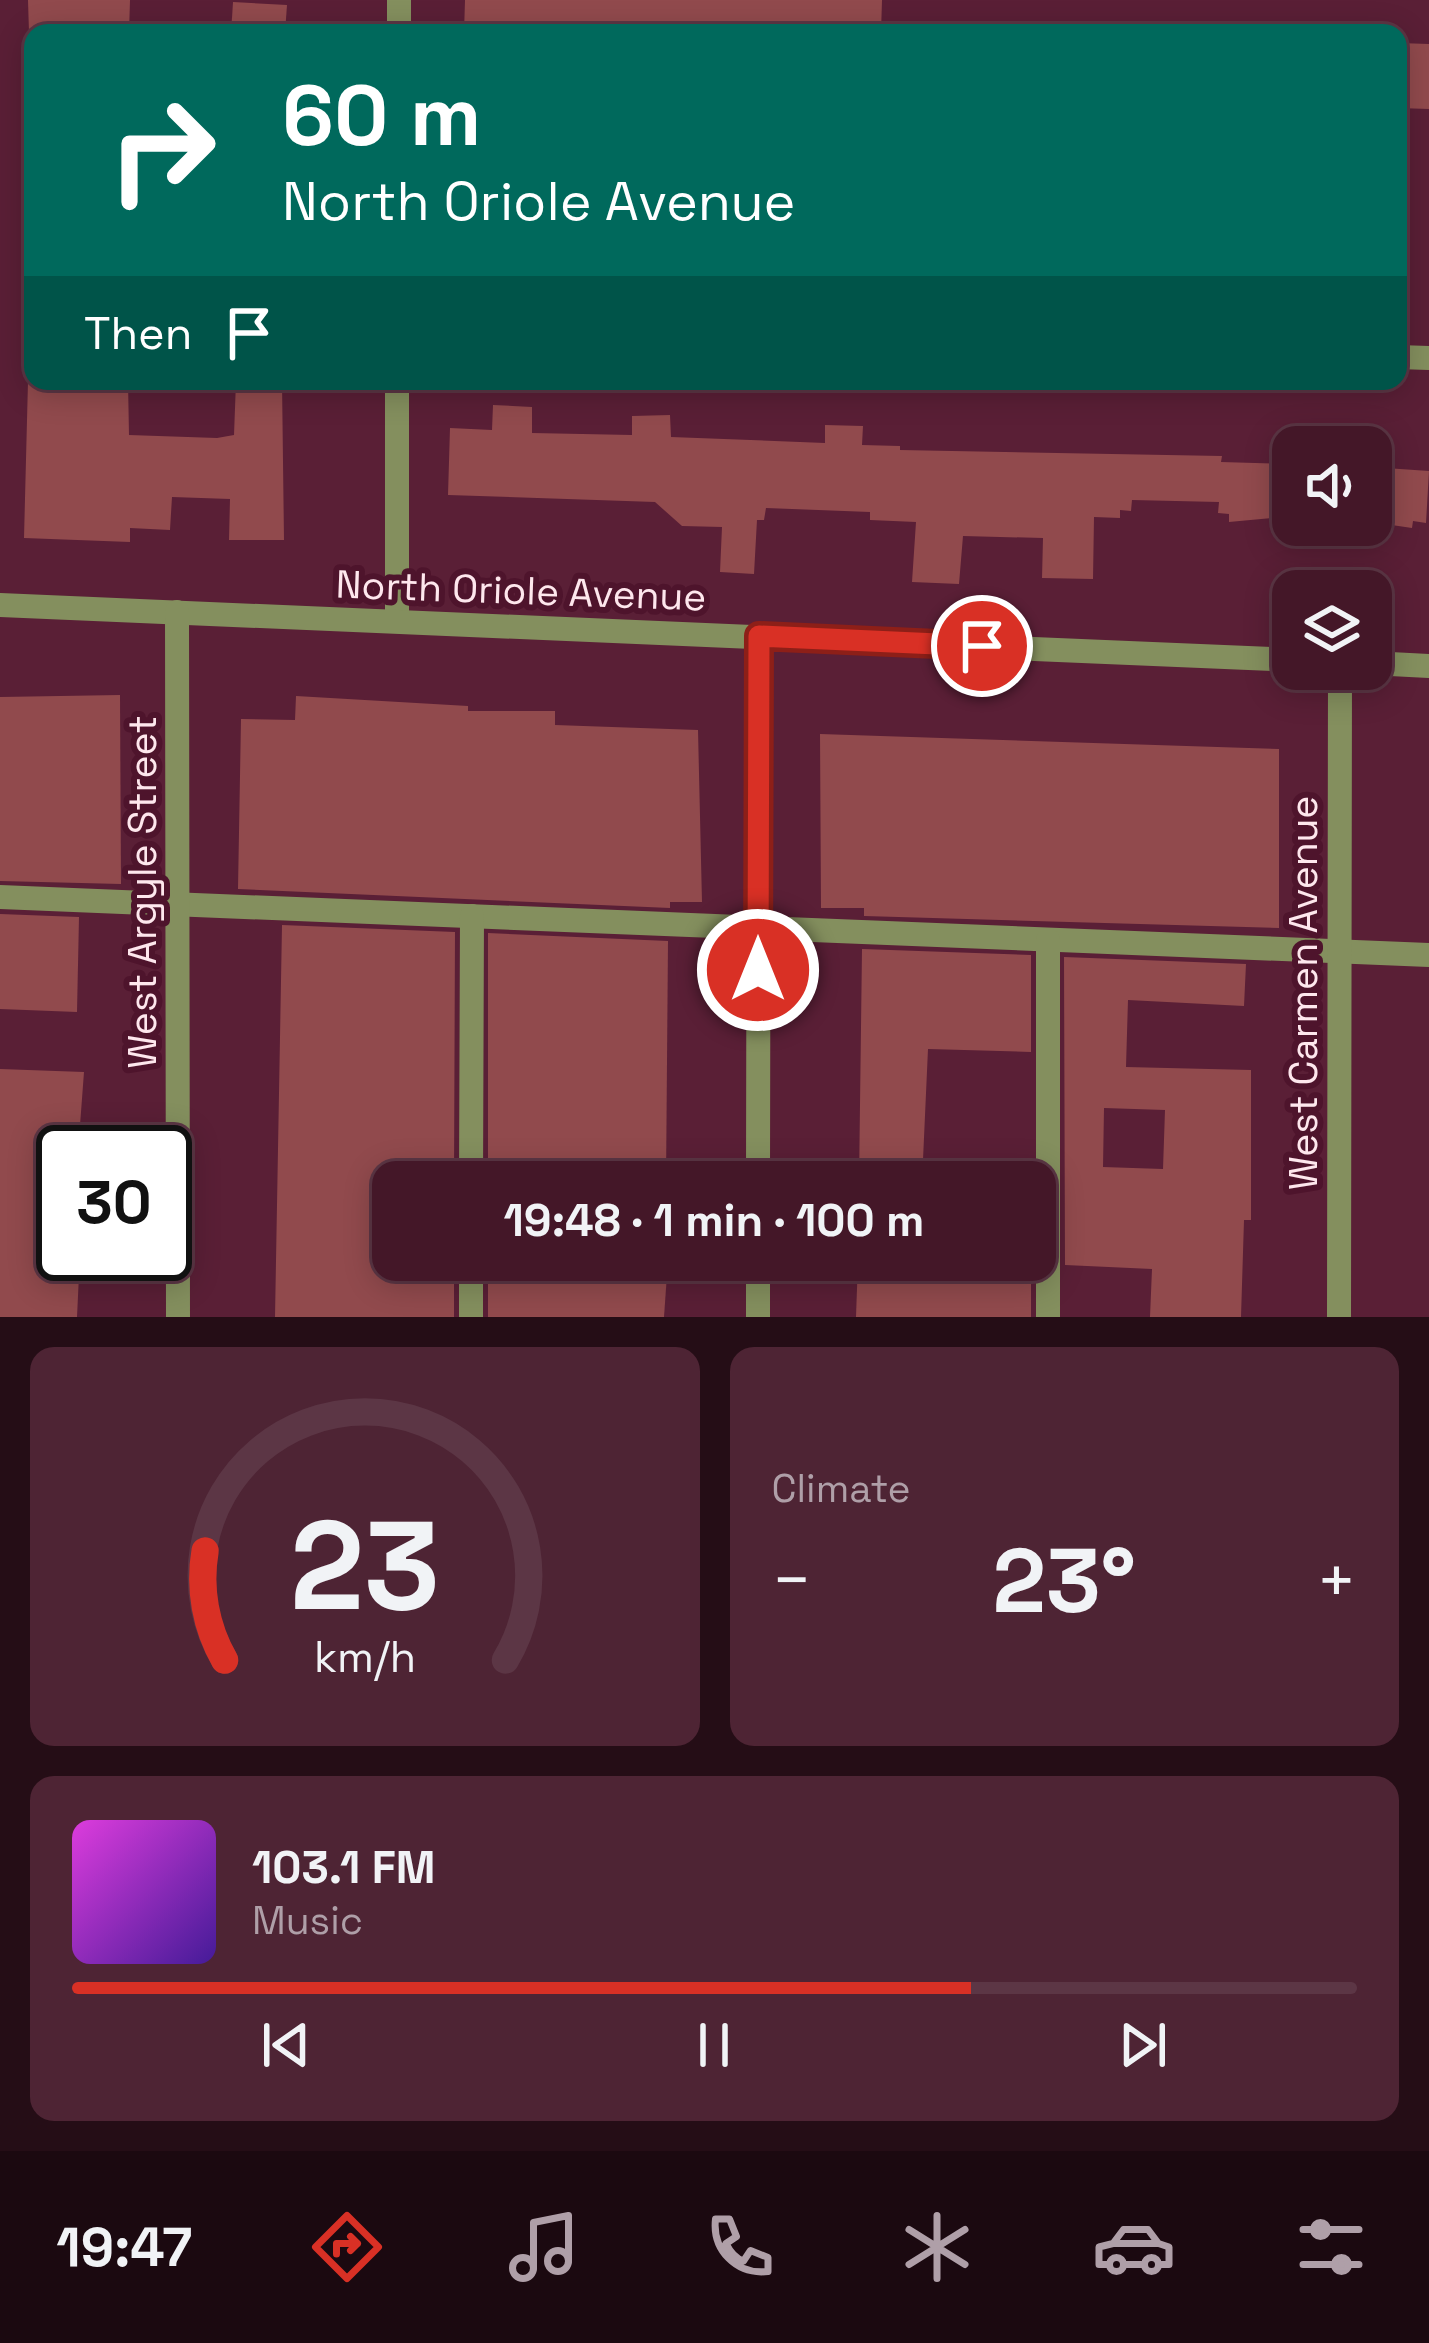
<!DOCTYPE html>
<meta charset="utf-8">
<style>
:root{--surface:#441728;--page:#4e2434;--text:#f1f3f6;--muted:#af9fa8;--line:#5c3645;--accent:#d93025}
body{margin:0;font-family:"Space Grotesk",sans-serif;background:var(--page);color:var(--text);height:100vh;display:flex;flex-direction:column;font-size:45px;white-space:nowrap}
*{box-sizing:border-box;margin:0}
p{font-size:39px;color:var(--muted)}
.icon{flex:none;width:66px;height:66px;fill:none;stroke:currentColor;stroke-width:2;stroke-linecap:round;stroke-linejoin:round}
.map{position:relative;height:1317px;overflow:hidden}
.panel{display:flex;flex-direction:column;gap:30px;padding:30px;background:#250d16;flex:1}
.panel>*{flex:none}
.hud{position:absolute;left:24px;top:24px;width:1383px;height:366px;border-radius:24px;box-shadow:0 6px 30px #0003,0 0 0 3px var(--line);background:#00695c;color:#fff;overflow:hidden}
.tools{position:absolute;left:1272px;top:426px;display:grid;gap:24px}
.tools a{display:grid;place-items:center;width:120px;height:120px;border-radius:24px;background:var(--surface);box-shadow:0 6px 30px #0003,0 0 0 3px var(--line);font-size:60px}
.speed{position:absolute;left:36px;top:1125px;display:flex;gap:24px;font-size:60px;font-weight:700;text-align:center}
.speed>*{display:grid;place-content:center;width:156px;height:156px;border-radius:50%;background:var(--surface);box-shadow:0 6px 30px #0003,0 0 0 3px var(--line);line-height:1}
.speed .limit{border:6px solid #111;border-radius:18px;background:#fff;color:#111}
.pin{position:absolute;display:grid;place-items:center;width:102px;height:102px;color:#fff;margin:-51px;border:6px solid #fff;border-radius:50%;box-shadow:0 3px 12px #0007}
.me{position:absolute;width:132px;margin:-66px;rotate:0deg;stroke-linejoin:round;filter:drop-shadow(0 0 9px #0008)}
.turn{display:flex;align-items:center;gap:42px;height:252px;padding:0 60px;font-size:54px}
.turn .icon{width:156px;height:156px;stroke-width:2.5}
.turn b{display:block;font-size:84px;line-height:102px}
.then{display:flex;align-items:center;height:114px;padding:0 60px;background:#0003;gap:24px;font-size:45px}
.big{font-size:90px;font-weight:600;line-height:1.1}
.panel .card{flex:1;display:flex;flex-direction:column;justify-content:center;gap:18px;min-width:0;padding:0 42px;border-radius:24px;background:var(--page)}
.panel .dial{align-items:center;gap:0}
.dial svg{height:312px;overflow:visible;fill:none;stroke:var(--line);stroke-width:7;stroke-linecap:round;text-anchor:middle}
.dial text{fill:var(--text);stroke:none}
.song{display:flex;align-items:center;gap:36px}
.cover{width:144px;height:144px;border-radius:18px;background:linear-gradient(135deg,hsl(300 70% 55%),hsl(260 70% 35%))}
.played{height:12px;border-radius:6px;background:linear-gradient(90deg,var(--accent) 70%,var(--line) 70%)}
.keys{display:flex;justify-content:space-around;direction:ltr}
.heat{display:flex;justify-content:space-between;align-items:center;font-size:66px;direction:ltr}
.panel .tiles{flex:1;display:grid;gap:30px;grid-template-columns:1fr 1fr}
.card:last-child{grid-column:span 2}
.trip{position:absolute;left:372px;top:1161px;width:684px;height:120px;border-radius:24px;background:var(--surface);box-shadow:0 6px 30px #0003,0 0 0 3px var(--line);font-weight:600;line-height:120px;text-align:center}
.tab-bar{display:flex;height:192px;justify-content:space-around;align-items:center;background:#1b0910;color:var(--muted)}
.tab-bar .icon{width:84px;height:84px}
.tab-bar .active{color:var(--accent)}
.tab-bar b{font-size:54px;color:var(--text)}
.map>svg:first-child{display:block}
.building{fill:#914a4d;fill-rule:evenodd}
.lines{fill:none;stroke-linecap:round;stroke-linejoin:round}
.service{stroke:#848f5e;stroke-width:24}
.minor{stroke:#848f5e;stroke-width:24}
.route-casing{stroke:#8d1f18;stroke-width:30}
.route{stroke:#d93025;stroke-width:21}
.labels{text-anchor:middle;stroke-width:12;stroke-linejoin:round;paint-order:stroke}
.street-label{font-size:39px;fill:#fee7ed;stroke:#4e142c}
</style>
<div class="map">
<svg width="1429" height="1317" viewBox="0 0 1429 1317">
<rect width="100%" height="100%" fill="#5a1f36"/>
<g class="building">
<path d="M28 0H130L129 33H29Z"/>
<path d="M465 0H882L881 33H464Z"/>
<path d="M233 2 287 5 285 33H231Z"/>
<path d="M1399 43 1429 44V109L1398 108Z"/>
<path d="M28 381H128L129 435 217 438 234 435 236 381H282L284 540H229L230 499 172 497 170 530 130 528V542L24 538Z"/>
<path d="M493 405 532 407V433L632 435V416L670 415 671 437 825 443V425L863 426 862 445 900 446V450L1222 456 1221 462 1293 464V516L1229 522V514L1218 513 1219 502 1132 500 1131 511 1120 510V518L1094 517 1093 579 1042 578 1043 538 963 536 959 584 912 582 916 522 870 520V512L766 508 764 520H757L754 574 720 572 722 527 682 526 655 502 448 495 450 428 492 430Z"/>
<path d="M1371 467 1429 471 1426 523 1413 521 1412 528 1371 522Z"/>
<path d="M120 695 121 884 0 881V697Z"/>
<path d="M296 696 468 706V711H555V725L698 730 702 902H670V908L238 889 241 719 295 720Z"/>
<path d="M820 734 1279 749V928L864 916V908H821Z"/>
<path d="M0 914 79 917 77 1012 0 1009Z"/>
<path d="M282 925 455 932 454 1179 380 1176 376 1241 377 1260H454V1317H275Z"/>
<path d="M488 933 668 941 666 1182 488 1180Z"/>
<path d="M862 949 1031 955V1052L928 1049 922 1182H859Z"/>
<path d="M1064 957 1246 964 1244 1006 1128 1000 1126 1067 1251 1070V1220H1244L1241 1317H1150L1152 1269 1065 1265ZM1104 1108 1165 1110 1163 1169 1103 1167Z"/>
<path d="M0 1069 84 1072 78 1152H63V1254H80L77 1317H0Z"/>
<path d="M488 1260H668L664 1317H488Z"/>
<path d="M858 1260H1031V1317H856Z"/>
</g>
<g class="lines">
<g class="service">
<path d="M0 897 1429 955"/>
<path d="M471 1182 472 916"/>
<path d="M471 1317V1260"/>
<path d="M1048 1317V940"/>
</g>
<g class="minor">
<path d="M399 33V0"/>
<path d="M1398 357 1429 358"/>
<path d="M397 381V621"/>
<path d="M0 605 1293 660"/>
<path d="M177 612 178 1317"/>
<path d="M1371 663 1429 666"/>
<path d="M758 1182 759 636"/>
<path d="M758 1317V1260"/>
<path d="M1339 1317 1340 669"/>
</g>
</g>
<g class="lines">
<g class="route-casing">
<path id="route" d="M758 970 759 636 982 646"/>
</g>
<use href="#route" class="route"/>
</g>
<g class="labels">
<g class="street-label">
<text transform="translate(521 590) rotate(2)" y="14">North Oriole Avenue</text>
<text transform="translate(142 892) rotate(-90)" y="14">West Argyle Street</text>
<text transform="translate(1303 993) rotate(-90)" y="14">West Carmen Avenue</text>
</g>
</g>
</svg>
<div class="tools">
<a><svg class="icon" aria-label="sound" viewBox="0 0 24 24"><path d="M4 9h4l5-4v14l-5-4H4zM17 9q2 3 0 6"/></svg></a>
<a><svg class="icon" aria-label="layers" viewBox="0 0 24 24"><path d="M12 4l9 5-9 5-9-5zM3 14l9 5 9-5"/></svg></a>
</div>
<div class="speed"><div class="limit">30</div></div>
<div class="pin" style="left:982px;top:646px;background:#d93025"><svg class="icon" aria-label="arrive" viewBox="0 0 24 24"><path d="M6 21V4h12l-3 4 3 4H6"/></svg></div>
<svg class="me" style="left:758px;top:970px" viewBox="-20 -20 40 40"><circle r="17" fill="#d93025" stroke="#fff" stroke-width="3"/><path d="M0-11L8 9 0 5-8 9z" fill="#fff"/></svg>
<div class="trip">19:48 · 1 min · 100 m</div>
<div class="hud">
<div class="turn"><svg class="icon" aria-label="right" viewBox="0 0 24 24"><path d="M7 20v-9h11M14 6l5 5-5 5"/></svg><div><b>60 m</b>North Oriole Avenue</div></div>
<div class="then">Then<svg class="icon" aria-label="arrive" viewBox="0 0 24 24"><path d="M6 21V4h12l-3 4 3 4H6"/></svg></div>
</div>
</div>
<section class="panel">
<div class="tiles">
<div class="card dial"><svg viewBox="0 0 100 80">
<path d="M14 69A42 42 0 1 1 86 69"/>
<path d="M14 69A42 42 0 0 1 9 41" stroke="#d93025"/>
<text x="50" y="56" font-size="32" font-weight="700">23</text>
<text x="50" y="72" font-size="11">km/h</text>
</svg></div>
<div class="card"><p>Climate</p>
<div class="heat"><a>−</a><b class="big">23°</b><a>+</a></div>
</div>
<div class="card">
<div class="song"><i class="cover"></i><div><b>103.1 FM</b><p>Music</p></div></div>
<div class="played"></div>
<div class="keys"><svg class="icon" aria-label="previous" viewBox="0 0 24 24"><path d="M18 5L8 12l10 7zM5 5v14"/></svg><svg class="icon" aria-label="pause" viewBox="0 0 24 24"><path d="M8 5v14M16 5v14"/></svg><svg class="icon" aria-label="next" viewBox="0 0 24 24"><path d="M6 5l10 7-10 7zM19 5v14"/></svg></div>
</div>
</div>
</section>
<nav class="tab-bar">
<b>19:47</b>
<svg class="icon active" aria-label="directions" viewBox="0 0 24 24"><path d="M12 3l9 9-9 9-9-9zM9 14v-3h6M13 9l2 2-2 2"/></svg>
<svg class="icon" aria-label="music" viewBox="0 0 24 24"><path d="M9 18V5l10-2v13"/><circle cx="6" cy="18" r="3"/><circle cx="16" cy="16" r="3"/></svg>
<svg class="icon" aria-label="phone" viewBox="0 0 24 24"><path d="M5 4h4l2 5-3 2q2 4 5 5l2-3 5 2v4C11 20 4 13 5 4z"/></svg>
<svg class="icon" aria-label="climate" viewBox="0 0 24 24"><path d="M12 3v18M4 7l16 10M4 17L20 7"/></svg>
<svg class="icon" aria-label="car" viewBox="0 0 24 24"><path d="M5 17H2v-5l4-1 3-4h7l3 4 3 1v5h-3M9 17h6M6 11h13"/><circle cx="7" cy="17" r="2"/><circle cx="17" cy="17" r="2"/></svg>
<svg class="icon" aria-label="filters" viewBox="0 0 24 24"><path d="M4 7h16M4 17h16"/><circle cx="9" cy="7" r="2"/><circle cx="15" cy="17" r="2"/></svg>
</nav>
